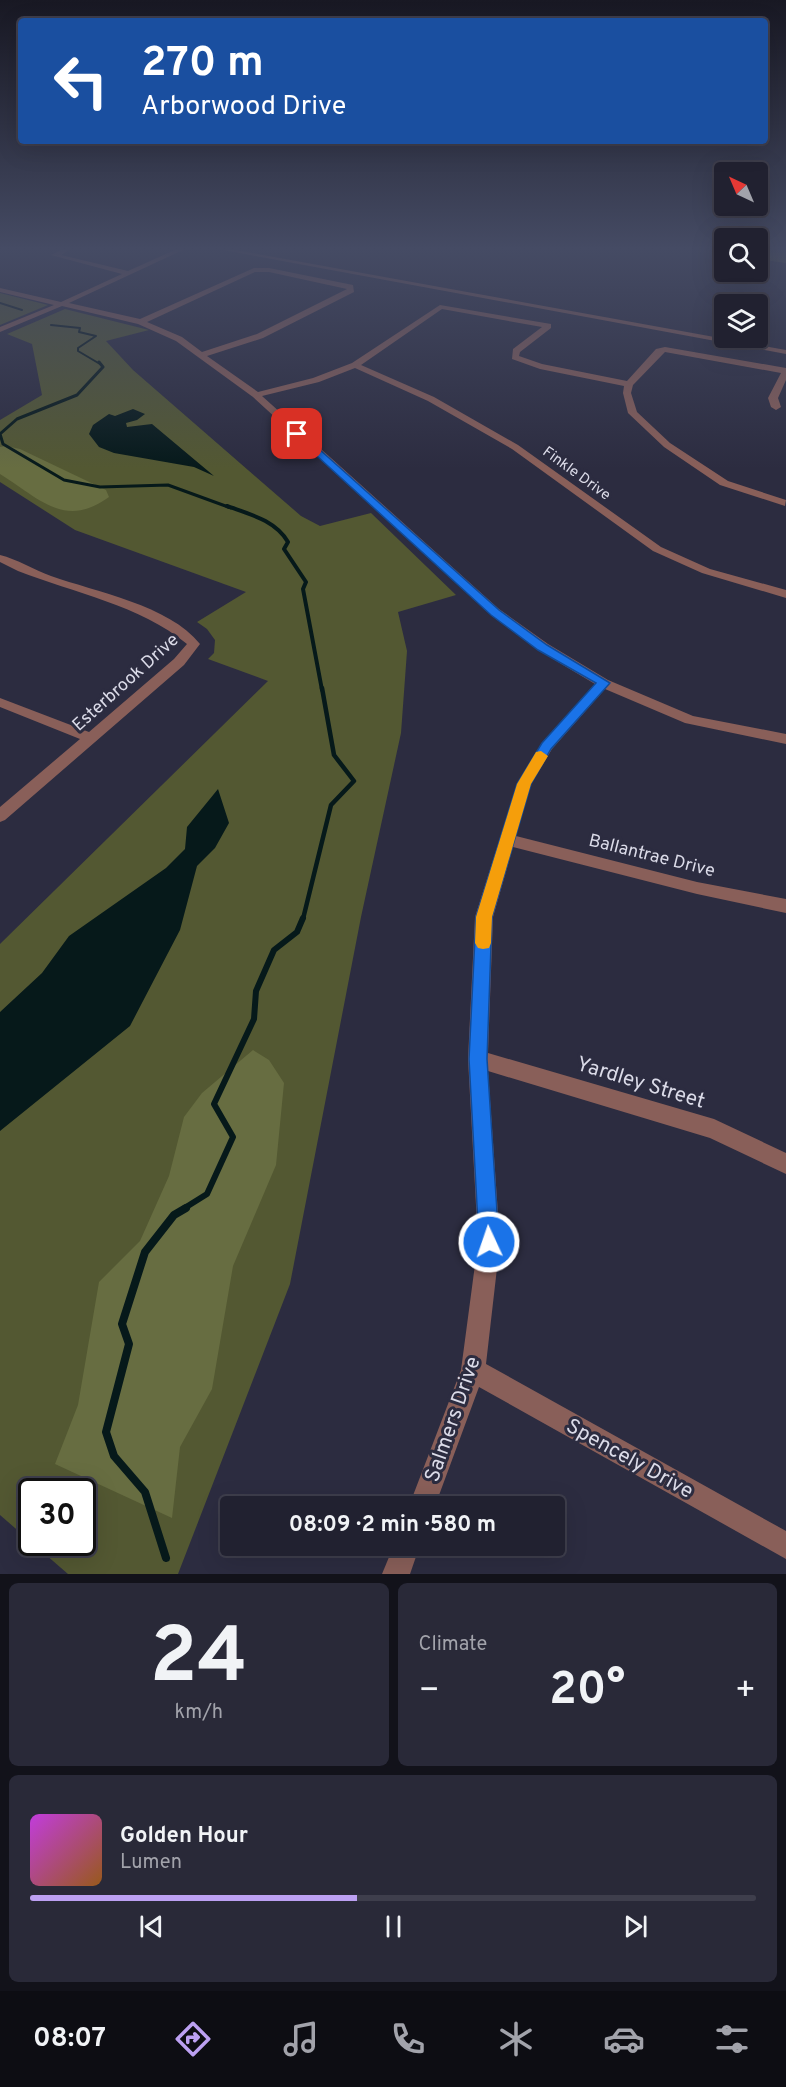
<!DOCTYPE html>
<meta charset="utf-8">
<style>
:root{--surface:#212130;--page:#292938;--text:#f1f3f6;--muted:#a2a3ab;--line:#3e3e4c;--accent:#bca0f2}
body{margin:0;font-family:Overpass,sans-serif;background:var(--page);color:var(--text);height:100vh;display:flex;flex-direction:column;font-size:22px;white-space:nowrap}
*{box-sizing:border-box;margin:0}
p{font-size:20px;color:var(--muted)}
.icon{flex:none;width:33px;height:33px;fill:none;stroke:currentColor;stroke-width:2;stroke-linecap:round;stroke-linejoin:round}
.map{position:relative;height:1574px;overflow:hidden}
.sheet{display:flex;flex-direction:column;gap:9px;padding:9px;background:#12121a;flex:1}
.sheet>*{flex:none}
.top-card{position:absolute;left:18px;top:18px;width:750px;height:126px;border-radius:6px;box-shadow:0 6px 24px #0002,0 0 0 2px var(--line);background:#1a4fa0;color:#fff;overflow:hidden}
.needle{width:39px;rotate:316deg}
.fabs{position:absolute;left:714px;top:162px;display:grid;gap:12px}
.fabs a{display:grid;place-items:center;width:54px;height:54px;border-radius:6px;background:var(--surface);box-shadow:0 6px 24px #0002,0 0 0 2px var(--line);font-size:30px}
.speed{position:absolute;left:18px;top:1478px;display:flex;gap:12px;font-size:30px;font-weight:700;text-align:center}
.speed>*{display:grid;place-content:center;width:78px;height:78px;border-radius:50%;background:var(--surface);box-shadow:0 6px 24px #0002,0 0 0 2px var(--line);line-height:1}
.speed .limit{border:3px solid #111;border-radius:9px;background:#fff;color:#111}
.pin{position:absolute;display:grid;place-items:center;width:51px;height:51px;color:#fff;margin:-26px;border-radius:12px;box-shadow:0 3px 9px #0006}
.me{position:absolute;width:66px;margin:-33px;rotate:357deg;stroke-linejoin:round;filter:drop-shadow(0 0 4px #0008)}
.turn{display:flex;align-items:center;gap:21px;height:126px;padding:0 24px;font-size:27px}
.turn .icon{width:78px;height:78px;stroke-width:2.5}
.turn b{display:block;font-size:42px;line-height:51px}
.big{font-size:45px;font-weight:700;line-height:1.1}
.sheet .card{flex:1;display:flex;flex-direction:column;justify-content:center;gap:9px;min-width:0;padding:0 21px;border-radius:9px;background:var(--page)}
.sheet .dial{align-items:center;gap:0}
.dial b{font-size:78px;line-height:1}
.song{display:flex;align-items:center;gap:18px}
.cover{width:72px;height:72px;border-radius:9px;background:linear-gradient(135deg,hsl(290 70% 55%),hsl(30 70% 35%))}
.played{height:6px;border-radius:3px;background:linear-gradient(90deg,var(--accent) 45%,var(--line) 45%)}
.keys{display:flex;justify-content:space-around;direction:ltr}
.heat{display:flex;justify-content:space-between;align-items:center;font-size:33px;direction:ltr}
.sheet .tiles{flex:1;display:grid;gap:9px;grid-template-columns:1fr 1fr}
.card:last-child{grid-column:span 2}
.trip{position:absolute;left:220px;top:1496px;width:345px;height:60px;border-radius:6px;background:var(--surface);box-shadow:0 6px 24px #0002,0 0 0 2px var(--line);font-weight:700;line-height:60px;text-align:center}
.tabs{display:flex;height:96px;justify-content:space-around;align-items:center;background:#0d0d13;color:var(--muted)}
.tabs .icon{width:42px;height:42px}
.tabs .current{color:var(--accent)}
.tabs b{font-size:27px;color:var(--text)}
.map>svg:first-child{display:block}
.green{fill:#535832;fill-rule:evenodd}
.forest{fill:#676d41}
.water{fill:#06191a}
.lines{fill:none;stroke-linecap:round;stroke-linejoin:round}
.stream-far5{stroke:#06191a;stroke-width:2}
.stream-far4{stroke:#06191a;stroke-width:3}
.stream-far3{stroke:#06191a;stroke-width:4}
.stream-far2{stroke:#06191a;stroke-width:4.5}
.stream-far1{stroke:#06191a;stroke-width:6}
.stream{stroke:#06191a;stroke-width:8}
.minor{fill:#895f59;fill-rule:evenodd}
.route{fill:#1a73e8;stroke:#114b97;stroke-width:1.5}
.slow{fill:#f59e0b}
.labels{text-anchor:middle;stroke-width:6;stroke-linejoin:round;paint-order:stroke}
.far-street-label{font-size:15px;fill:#dbdbe8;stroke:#2c2c40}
.street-label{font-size:18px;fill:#dbdbe8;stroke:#2c2c40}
.near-street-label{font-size:21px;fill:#dbdbe8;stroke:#2c2c40}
</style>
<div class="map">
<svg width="786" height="1574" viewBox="0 0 786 1574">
<rect width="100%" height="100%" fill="#2c2c40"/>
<g class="green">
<path d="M0 293 48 305 0 325Z"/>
<path d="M65 309 149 330 106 341 133 370 301 516 320 526 371 513 456 595 398 612 407 651 401 733 361 917 290 1284 178 1574H68L0 1515V944L268 681 208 659 214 653 215 640 207 629 197 622 246 592 75 530 0 482V420L42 395 32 344 7 334ZM32 1491H82V1542H32Z"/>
</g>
<g class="forest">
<path d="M758 249H786V263L758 259Z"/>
<path d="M6 446 20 449 106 490 109 497C64 530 38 497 0 474V447Z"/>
<path d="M253 1050 269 1060 284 1083 276 1165 233 1266 212 1389 180 1447 172 1518 55 1464 78 1405 99 1282 140 1241 169 1176 184 1117 202 1093Z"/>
</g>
<g class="water">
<path d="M133 409 145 414 137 420 126 423 127 427 152 424 214 476 194 467 114 453 99 447 89 434 93 425 109 414 115 416Z"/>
<path d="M218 789 229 823 215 848 197 866 180 930 130 1026 0 1131V1012L42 973 69 936 166 868 185 849 187 827Z"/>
</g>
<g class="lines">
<g class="stream-far5">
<path d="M0 303 22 310"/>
<path d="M51 325 80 328 79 332 96 336 78 348V351L100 364"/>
</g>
<path class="stream-far4" d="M99 362 103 367 77 395 17 419 0 434 3 444 64 480 100 487 168 485 231 508"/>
<path class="stream-far3" d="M227 506C249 514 275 520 288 542L284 549 306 582 303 589 322 690"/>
<path class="stream-far2" d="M303 919 331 805 354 781 334 755 322 688"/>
<path class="stream-far1" d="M183 1209 207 1194 233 1137 214 1104 254 1019 256 991 274 950 297 932 303 918"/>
<path class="stream" d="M166 1558 145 1492 114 1456 106 1432 129 1344 122 1324 145 1252 174 1215 186 1208"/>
<g class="minor">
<path d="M63 249H71L61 255 128 271 177 249H185L69 303 140 319 254 268H269L353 285 354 292 263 338 207 356 258 392 313 378 352 363 440 305 551 324V328L520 352 519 356 542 364 627 381 656 349 665 347 786 368V380L778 398 781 407 776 410 771 407 768 398 781 373 665 352 633 385 631 393 637 412 670 443 728 481 786 500 785 506 720 485 664 447 628 413 623 393 624 386 540 369 512 359 513 349 542 327 442 309 361 365 434 397 518 445 661 547 710 569 786 590V598L702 573 653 551 512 449 428 401 355 368 319 382 262 396 499 609 548 644 608 680 693 716 786 734V744L685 723 605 689 552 749 531 784 516 836 697 882 786 899V913L697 894 513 847 493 917 488 1053 714 1119 786 1153V1174L710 1138 488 1071 500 1242 486 1364 786 1531V1559L479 1387 435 1506H409L461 1370 478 1242 468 1059 475 917 517 784 542 743 595 684 538 650 491 615 253 397 176 341 138 324 62 306 0 332V327L54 305 0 292V288L61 302 122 274 51 255ZM255 272H269L347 289 257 334 202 352 182 337 147 322Z"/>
<path d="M218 249H230L786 350V354Z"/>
<path d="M0 555C17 559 34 570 51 576 96 592 169 605 200 644L184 665 5 820 0 822V807L80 739 0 707V698L89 732 174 659 187 644C140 605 74 593 18 571L0 562Z"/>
<path d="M394 1545H420L410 1574H382Z"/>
</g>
</g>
<linearGradient id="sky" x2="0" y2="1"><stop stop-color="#181823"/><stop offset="0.53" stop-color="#454b64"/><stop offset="1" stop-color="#454b64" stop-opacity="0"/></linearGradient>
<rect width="786" height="469" fill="url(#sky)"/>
<path class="route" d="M294 432H300L499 610 547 645 610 683 551 749 531 784 492 917 487 1059 499 1242 496 1249 489 1252 482 1249 479 1242 469 1059 476 917 517 784 542 743 596 683 538 650 491 615 294 435Z"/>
<path class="slow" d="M541 751 548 756 531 784 492 917 491 943 489 948 483 949 478 948 475 943 476 917 517 784 536 752Z"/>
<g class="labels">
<g class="far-street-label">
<text transform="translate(577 473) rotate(36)" y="5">Finkle Drive</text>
</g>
<g class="street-label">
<text transform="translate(125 682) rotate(-42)" y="6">Esterbrook Drive</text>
<text transform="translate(652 855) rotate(14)" y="6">Ballantrae Drive</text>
</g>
<g class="near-street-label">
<text transform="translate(641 1082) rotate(17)" y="7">Yardley Street</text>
<text transform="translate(452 1419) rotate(-71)" y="7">Salmers Drive</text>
<text transform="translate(630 1458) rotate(29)" y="7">Spencely Drive</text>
</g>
</g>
</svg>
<div class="fabs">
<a><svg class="needle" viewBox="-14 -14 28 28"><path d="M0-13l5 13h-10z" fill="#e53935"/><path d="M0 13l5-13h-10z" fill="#a2a3ab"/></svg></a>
<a><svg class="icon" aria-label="search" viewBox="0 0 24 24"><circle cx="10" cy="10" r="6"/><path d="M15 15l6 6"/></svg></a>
<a><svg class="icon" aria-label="layers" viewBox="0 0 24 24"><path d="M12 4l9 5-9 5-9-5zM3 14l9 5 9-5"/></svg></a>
</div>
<div class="speed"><div class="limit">30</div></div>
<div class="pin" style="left:297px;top:434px;background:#d93025"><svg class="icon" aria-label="arrive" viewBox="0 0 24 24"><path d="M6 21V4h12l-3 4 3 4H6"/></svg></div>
<svg class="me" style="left:489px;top:1242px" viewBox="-20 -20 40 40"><circle r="17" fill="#1a73e8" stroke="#fff" stroke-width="3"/><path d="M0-11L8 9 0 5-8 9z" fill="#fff"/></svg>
<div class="trip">08:09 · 2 min · 580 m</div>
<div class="top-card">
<div class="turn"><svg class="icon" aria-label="left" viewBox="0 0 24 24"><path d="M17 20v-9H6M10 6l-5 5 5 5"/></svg><div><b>270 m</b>Arborwood Drive</div></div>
</div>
</div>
<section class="sheet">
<div class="tiles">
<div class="card dial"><b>24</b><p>km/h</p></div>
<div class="card"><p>Climate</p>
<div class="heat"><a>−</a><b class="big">20°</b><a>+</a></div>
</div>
<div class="card">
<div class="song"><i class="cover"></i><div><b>Golden Hour</b><p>Lumen</p></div></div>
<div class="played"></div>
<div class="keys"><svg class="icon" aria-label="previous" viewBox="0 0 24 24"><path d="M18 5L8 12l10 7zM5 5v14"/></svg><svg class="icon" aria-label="pause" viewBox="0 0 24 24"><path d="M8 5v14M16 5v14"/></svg><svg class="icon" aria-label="next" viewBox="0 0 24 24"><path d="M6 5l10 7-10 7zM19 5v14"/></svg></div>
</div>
</div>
</section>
<nav class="tabs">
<b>08:07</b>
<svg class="icon current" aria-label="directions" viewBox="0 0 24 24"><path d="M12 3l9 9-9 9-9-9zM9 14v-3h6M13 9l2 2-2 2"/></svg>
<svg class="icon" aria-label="music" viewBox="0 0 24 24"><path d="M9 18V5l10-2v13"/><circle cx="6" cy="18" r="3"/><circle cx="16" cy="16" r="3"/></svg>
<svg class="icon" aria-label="phone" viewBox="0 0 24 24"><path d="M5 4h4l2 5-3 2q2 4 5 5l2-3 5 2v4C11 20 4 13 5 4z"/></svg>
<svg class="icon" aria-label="climate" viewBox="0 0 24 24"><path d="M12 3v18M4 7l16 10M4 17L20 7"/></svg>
<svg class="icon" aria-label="car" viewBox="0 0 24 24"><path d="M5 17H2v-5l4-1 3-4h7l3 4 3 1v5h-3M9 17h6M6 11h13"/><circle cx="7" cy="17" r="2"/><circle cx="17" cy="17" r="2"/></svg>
<svg class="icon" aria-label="filters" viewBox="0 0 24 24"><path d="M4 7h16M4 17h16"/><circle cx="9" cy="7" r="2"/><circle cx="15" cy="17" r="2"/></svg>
</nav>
